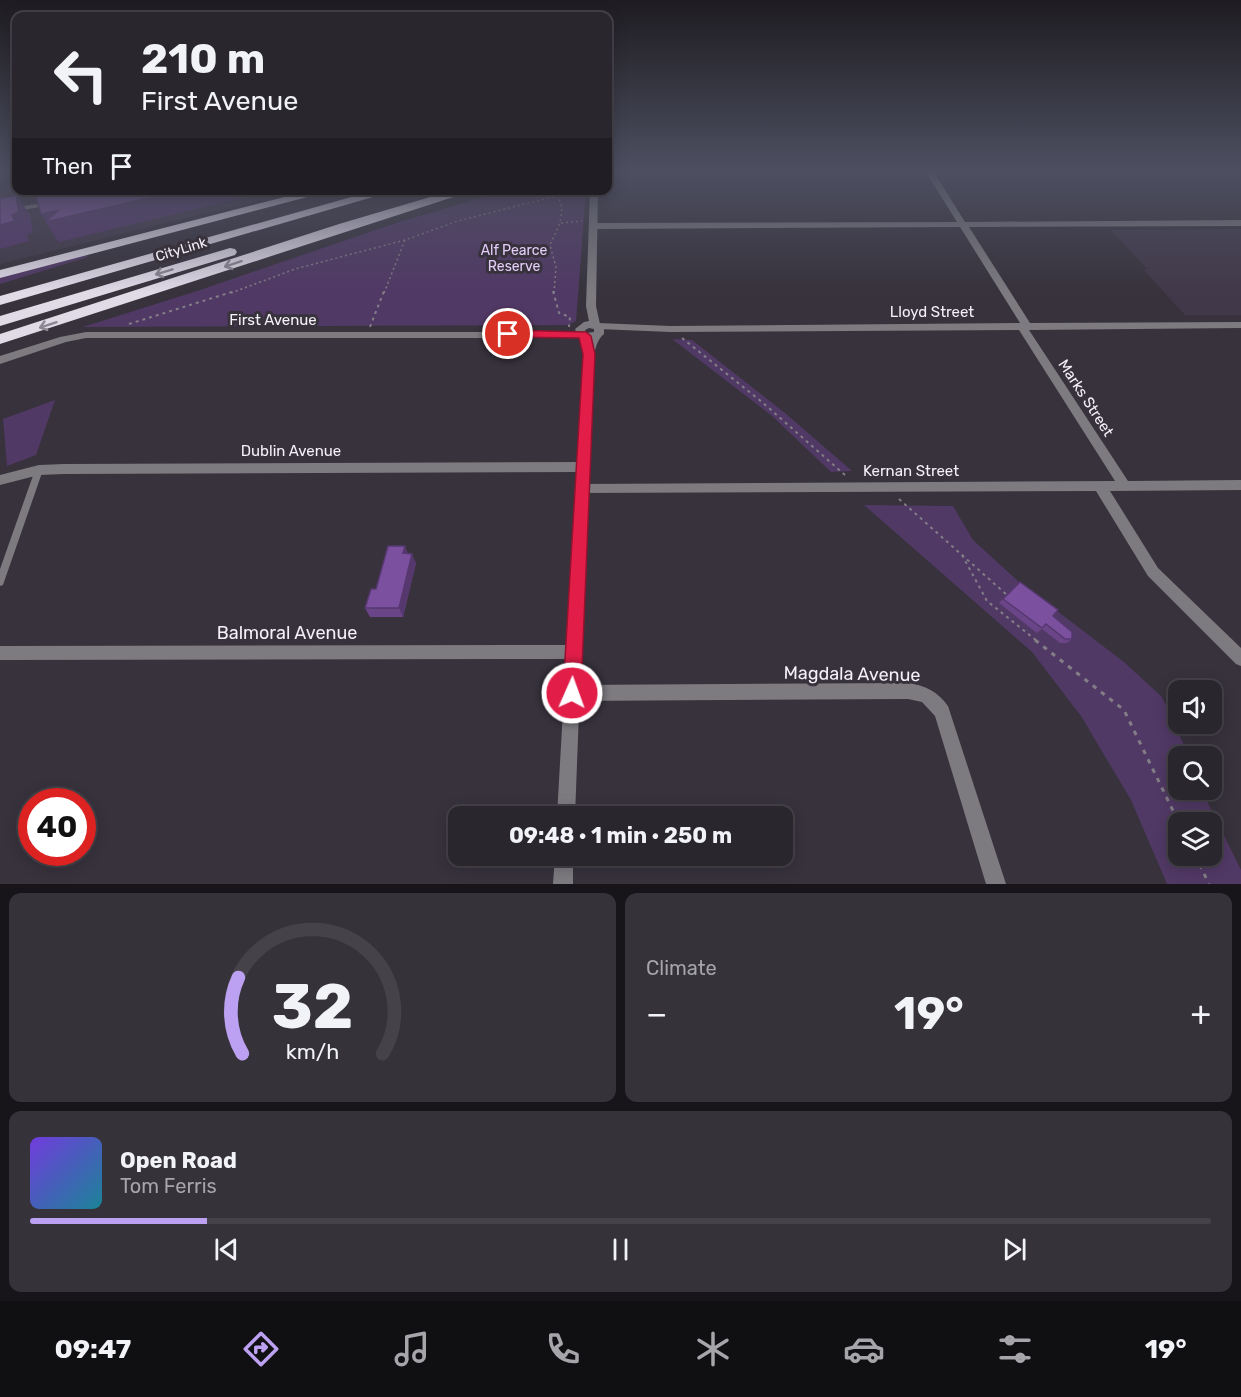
<!DOCTYPE html>
<meta charset="utf-8">
<style>
:root{--surface:#29262d;--page:#353239;--text:#f1f3f6;--muted:#a5a5aa;--line:#454349;--accent:#bca0f2}
body{margin:0;font-family:Rubik,sans-serif;background:var(--page);color:var(--text);height:100vh;display:flex;flex-direction:column;font-size:22px;white-space:nowrap}
*{box-sizing:border-box;margin:0}
p{font-size:20px;color:var(--muted)}
.icon{flex:none;width:33px;height:33px;fill:none;stroke:currentColor;stroke-width:2;stroke-linecap:round;stroke-linejoin:round}
.map{position:relative;height:884px;overflow:hidden}
.side{display:flex;flex-direction:column;gap:9px;padding:9px;background:#171519;flex:1}
.side>*{flex:none}
.hud{position:absolute;left:12px;top:12px;width:600px;height:183px;border-radius:12px;box-shadow:0 3px 15px #0003,0 0 0 2px var(--line);background:#29262d;color:var(--text);overflow:hidden}
.tools{position:absolute;left:1168px;top:680px;display:grid;gap:12px}
.tools a{display:grid;place-items:center;width:54px;height:54px;border-radius:12px;background:var(--surface);box-shadow:0 3px 15px #0003,0 0 0 2px var(--line);font-size:30px}
.speed{position:absolute;left:18px;top:788px;display:flex;gap:12px;font-size:30px;font-weight:700;text-align:center}
.speed>*{display:grid;place-content:center;width:78px;height:78px;border-radius:50%;background:var(--surface);box-shadow:0 3px 15px #0003,0 0 0 2px var(--line);line-height:1}
.speed .limit{border:9px solid #d22;background:#fff;color:#111}
.pin{position:absolute;display:grid;place-items:center;width:51px;height:51px;color:#fff;margin:-26px;border:3px solid #fff;border-radius:50%;box-shadow:0 2px 6px #0007}
.me{position:absolute;width:66px;margin:-33px;rotate:2deg;stroke-linejoin:round;filter:drop-shadow(0 0 4px #0008)}
.turn{display:flex;align-items:center;gap:21px;height:126px;padding:0 30px;font-size:27px}
.turn .icon{width:78px;height:78px;stroke-width:2.5}
.turn b{display:block;font-size:42px;line-height:51px}
.then{display:flex;align-items:center;height:57px;padding:0 30px;background:#0003;gap:12px;font-size:22px}
.big{font-size:45px;font-weight:700;line-height:1.1}
.side .widget{flex:1;display:flex;flex-direction:column;justify-content:center;gap:9px;min-width:0;padding:0 21px;border-radius:12px;background:var(--page)}
.side .dial{align-items:center;gap:0}
.dial svg{height:156px;overflow:visible;fill:none;stroke:var(--line);stroke-width:7;stroke-linecap:round;text-anchor:middle}
.dial text{fill:var(--text);stroke:none}
.song{display:flex;align-items:center;gap:18px}
.cover{width:72px;height:72px;border-radius:9px;background:linear-gradient(135deg,hsl(260 70% 55%),hsl(190 70% 35%))}
.played{height:6px;border-radius:3px;background:linear-gradient(90deg,var(--accent) 15%,var(--line) 15%)}
.keys{display:flex;justify-content:space-around;direction:ltr}
.heat{display:flex;justify-content:space-between;align-items:center;font-size:33px;direction:ltr}
.side .tiles{flex:1;display:grid;gap:9px;grid-template-columns:1fr 1fr}
.widget:last-child{grid-column:span 2}
.trip{position:absolute;left:448px;top:806px;width:345px;height:60px;border-radius:12px;background:var(--surface);box-shadow:0 3px 15px #0003,0 0 0 2px var(--line);font-weight:700;line-height:60px;text-align:center}
.tabs{display:flex;height:96px;justify-content:space-around;align-items:center;background:#100f12;color:var(--muted)}
.tabs .icon{width:42px;height:42px}
.tabs .selected{color:var(--accent)}
.tabs b{font-size:27px;color:var(--text)}
.map>svg:first-child{display:block}
.built{fill:#413949}
.green{fill:#513965;fill-rule:evenodd}
.lines{fill:none;stroke-linecap:round;stroke-linejoin:round}
.path-far2{stroke:#827d86;stroke-width:1.5;stroke-dasharray:2 3;stroke-linecap:butt}
.path-far1{stroke:#827d86;stroke-width:2;stroke-dasharray:3 4;stroke-linecap:butt}
.path{stroke:#827d86;stroke-width:3;stroke-dasharray:4.5 6;stroke-linecap:butt}
.service{fill:#7d7b80;fill-rule:evenodd}
.minor{fill:#7d7b80;fill-rule:evenodd}
.tertiary{fill:#7d7b80;fill-rule:evenodd}
.motorway{fill:#e1dbe8;fill-rule:evenodd}
.wall{fill:#6a4588}
.shaded-wall{fill:#56386f}
.building{fill:#7b509e;stroke:#56386f;stroke-width:1.5}
.oneway{stroke:#8c8692}
.route{fill:#e11d48;stroke:#92132f;stroke-width:1.5}
.labels{text-anchor:middle;stroke-width:6;stroke-linejoin:round;paint-order:stroke}
.far-street-label{font-size:14px;fill:#f4f0f7;stroke:#37323c}
.far-park-label{font-size:14px;fill:#e3cdf8;stroke:#37323c}
.street-label{font-size:15px;fill:#f4f0f7;stroke:#37323c}
.near-street-label{font-size:18px;fill:#f4f0f7;stroke:#37323c}
</style>
<div class="map">
<svg width="1241" height="884" viewBox="0 0 1241 884">
<rect width="100%" height="100%" fill="#37323c"/>
<g class="built">
<path d="M0 169H16V190L297 191 0 264Z"/>
<path d="M1241 229V315H1185L1143 269H1147L1111 230Z"/>
</g>
<g class="green">
<path d="M508 190 586 191 576 321 568 325 83 327 197 291 399 222Z"/>
<path d="M86 254 88 257 0 284V277Z"/>
<path d="M672 339 692 340 785 413 852 471 831 472 772 416Z"/>
<path d="M55 400 36 455 7 466 3 419Z"/>
<path d="M864 505 953 506 973 540 1018 581 1124 662 1162 697 1189 756H1179V789H1201L1241 870V884H1167L1131 800 1081 716 1032 652ZM1179 822H1212V855H1179Z"/>
</g>
<g class="lines">
<g class="path-far2">
<path d="M561 223 582 221"/>
<path d="M231 293 295 269 405 240 458 221 580 190"/>
<path d="M384 293 405 240"/>
<path d="M554 293 556 267 550 245 560 223 562 208 558 196"/>
</g>
<g class="path-far1">
<path d="M553 291 559 313 570 317 569 327"/>
<path d="M129 324 235 291"/>
<path d="M370 327 384 291"/>
<path d="M682 338 762 402 845 475"/>
<path d="M899 499 1007 595"/>
<path d="M962 555 987 601 1037 641"/>
</g>
<g class="path">
<path d="M1035 640 1124 710 1179 823"/>
<path d="M1195 855 1209 884"/>
</g>
<g class="service">
<path d="M49 202 52 204 51 205 0 214V210Z"/>
<path d="M39 467 42 468 43 470 4 582 3 585 0 586V569L35 470 36 468Z"/>
</g>
<g class="minor">
<path d="M612 169H622L608 175V170Z"/>
<path d="M924 169H932L965 222 1241 220V226L969 227 1030 323 1241 322V328L1029 330 1128 481 1241 480V490L1110 491 1158 568 1241 648V666L1236 664 1148 576 1096 491 576 493 575 489 576 485 581 484 1115 481 1019 330 670 332 598 329 593 326 598 323 670 326 1020 323 960 227 594 229 590 226 594 223 957 222Z"/>
<path d="M86 332H582L587 335 582 338H86L66 342 0 364V356L60 337Z"/>
<path d="M583 462 587 464 589 467 587 470 583 472 64 474 39 475 0 485V475L39 465 64 464Z"/>
<path d="M574 645 579 647 582 652 579 657 574 659 0 660V646Z"/>
<path d="M908 683C925 685 938 692 948 706L1006 884H986L935 716 922 702 908 699 572 701 566 699 564 693 566 687 572 685Z"/>
</g>
<g class="tertiary">
<path d="M590 190H598L596 306 600 324 604 327V334C593 343 594 361 592 375L575 816H557L582 375 584 354 589 340 578 337 575 329 584 322 589 321 586 306ZM589 328 594 329V332L586 333 585 330Z"/>
<path d="M555 855H573V884H553Z"/>
</g>
<g class="motorway">
<path d="M312 190H334L0 278V270Z"/>
<path d="M376 190H397L0 305V296Z"/>
<path d="M454 190H475L0 344V334L339 224Z"/>
<path d="M230 248 235 249 237 252 235 255 0 326V316Z"/>
</g>
</g>
<g class="wall">
<path d="M408 554 416 563 403 617H370L365 608 376 589Z"/>
<path d="M1003 599 1053 616 1072 639 1067 643H1060L1042 629 1037 633 999 603Z"/>
</g>
<g class="shaded-wall">
<path d="M183 190H275L59 242 45 222H47L41 214 59 210Z"/>
<path d="M16 195 30 215 33 232 27 235 29 241 0 249V196L13 214Z"/>
<path d="M405 546 409 556 403 553Z"/>
<path d="M412 554 416 563 403 617 399 608Z"/>
</g>
<g class="building">
<path d="M51 190H183L45 222 59 210 41 214 35 194Z"/>
<path d="M16 195 19 212 12 215 15 221 0 225V197V199Z"/>
<path d="M388 546H405L403 553 412 554 399 608H365L371 589H376Z"/>
<path d="M1020 582 1058 610 1053 616 1072 632V639H1065L1046 624 1042 628 1003 599Z"/>
</g>
<defs><path id="oneway-shaft" d="M-6 0H5M1.5-3L5.5 0L1.5 3" fill="none" stroke-width="1.6" stroke-linecap="round" stroke-linejoin="round" transform="scale(1.5)"/></defs>
<g class="oneway">
<use href="#oneway-shaft" transform="translate(233 264) rotate(162)"/>
<use href="#oneway-shaft" transform="translate(164 272) rotate(163)"/>
<use href="#oneway-shaft" transform="translate(48 325) rotate(162)"/>
</g>
<linearGradient id="sky" x2="0" y2="1"><stop stop-color="#1e1c21"/><stop offset="0.58" stop-color="#4d4f61"/><stop offset="1" stop-color="#4d4f61" stop-opacity="0"/></linearGradient>
<rect width="1241" height="293" fill="url(#sky)"/>
<path class="route" d="M508 330 586 332 591 336 595 354 581 693 579 700 572 702 566 700 563 693 583 354 579 338 504 337 503 334Z"/>
<g class="labels">
<g class="far-street-label">
<text transform="translate(181 249) rotate(-17)" y="5">CityLink</text>
</g>
<g class="far-park-label">
<text x="514" y="255">Alf Pearce<tspan x="514" dy="16">Reserve</tspan></text>
</g>
<g class="street-label">
<text x="932" y="317">Lloyd Street</text>
<text x="273" y="325">First Avenue</text>
<text transform="translate(1086 398) rotate(57)" y="5">Marks Street</text>
<text x="291" y="456">Dublin Avenue</text>
<text x="911" y="476">Kernan Street</text>
</g>
<g class="near-street-label">
<text x="287" y="639">Balmoral Avenue</text>
<text transform="translate(852 674) rotate(1)" y="6">Magdala Avenue</text>
</g>
</g>
</svg>
<div class="tools">
<a><svg class="icon" aria-label="sound" viewBox="0 0 24 24"><path d="M4 9h4l5-4v14l-5-4H4zM17 9q2 3 0 6"/></svg></a>
<a><svg class="icon" aria-label="search" viewBox="0 0 24 24"><circle cx="10" cy="10" r="6"/><path d="M15 15l6 6"/></svg></a>
<a><svg class="icon" aria-label="layers" viewBox="0 0 24 24"><path d="M12 4l9 5-9 5-9-5zM3 14l9 5 9-5"/></svg></a>
</div>
<div class="speed"><div class="limit">40</div></div>
<div class="pin" style="left:508px;top:334px;background:#d93025"><svg class="icon" aria-label="arrive" viewBox="0 0 24 24"><path d="M6 21V4h12l-3 4 3 4H6"/></svg></div>
<svg class="me" style="left:572px;top:693px" viewBox="-20 -20 40 40"><circle r="17" fill="#e11d48" stroke="#fff" stroke-width="3"/><path d="M0-11L8 9 0 5-8 9z" fill="#fff"/></svg>
<div class="trip">09:48 · 1 min · 250 m</div>
<div class="hud">
<div class="turn"><svg class="icon" aria-label="left" viewBox="0 0 24 24"><path d="M17 20v-9H6M10 6l-5 5 5 5"/></svg><div><b>210 m</b>First Avenue</div></div>
<div class="then">Then<svg class="icon" aria-label="arrive" viewBox="0 0 24 24"><path d="M6 21V4h12l-3 4 3 4H6"/></svg></div>
</div>
</div>
<section class="side">
<div class="tiles">
<div class="widget dial"><svg viewBox="0 0 100 80">
<path d="M14 69A42 42 0 1 1 86 69"/>
<path d="M14 69A42 42 0 0 1 12 30" stroke="#bca0f2"/>
<text x="50" y="56" font-size="32" font-weight="700">32</text>
<text x="50" y="72" font-size="11">km/h</text>
</svg></div>
<div class="widget"><p>Climate</p>
<div class="heat"><a>−</a><b class="big">19°</b><a>+</a></div>
</div>
<div class="widget">
<div class="song"><i class="cover"></i><div><b>Open Road</b><p>Tom Ferris</p></div></div>
<div class="played"></div>
<div class="keys"><svg class="icon" aria-label="previous" viewBox="0 0 24 24"><path d="M18 5L8 12l10 7zM5 5v14"/></svg><svg class="icon" aria-label="pause" viewBox="0 0 24 24"><path d="M8 5v14M16 5v14"/></svg><svg class="icon" aria-label="next" viewBox="0 0 24 24"><path d="M6 5l10 7-10 7zM19 5v14"/></svg></div>
</div>
</div>
</section>
<nav class="tabs">
<b>09:47</b>
<svg class="icon selected" aria-label="directions" viewBox="0 0 24 24"><path d="M12 3l9 9-9 9-9-9zM9 14v-3h6M13 9l2 2-2 2"/></svg>
<svg class="icon" aria-label="music" viewBox="0 0 24 24"><path d="M9 18V5l10-2v13"/><circle cx="6" cy="18" r="3"/><circle cx="16" cy="16" r="3"/></svg>
<svg class="icon" aria-label="phone" viewBox="0 0 24 24"><path d="M5 4h4l2 5-3 2q2 4 5 5l2-3 5 2v4C11 20 4 13 5 4z"/></svg>
<svg class="icon" aria-label="climate" viewBox="0 0 24 24"><path d="M12 3v18M4 7l16 10M4 17L20 7"/></svg>
<svg class="icon" aria-label="car" viewBox="0 0 24 24"><path d="M5 17H2v-5l4-1 3-4h7l3 4 3 1v5h-3M9 17h6M6 11h13"/><circle cx="7" cy="17" r="2"/><circle cx="17" cy="17" r="2"/></svg>
<svg class="icon" aria-label="filters" viewBox="0 0 24 24"><path d="M4 7h16M4 17h16"/><circle cx="9" cy="7" r="2"/><circle cx="15" cy="17" r="2"/></svg>
<b>19°</b>
</nav>
